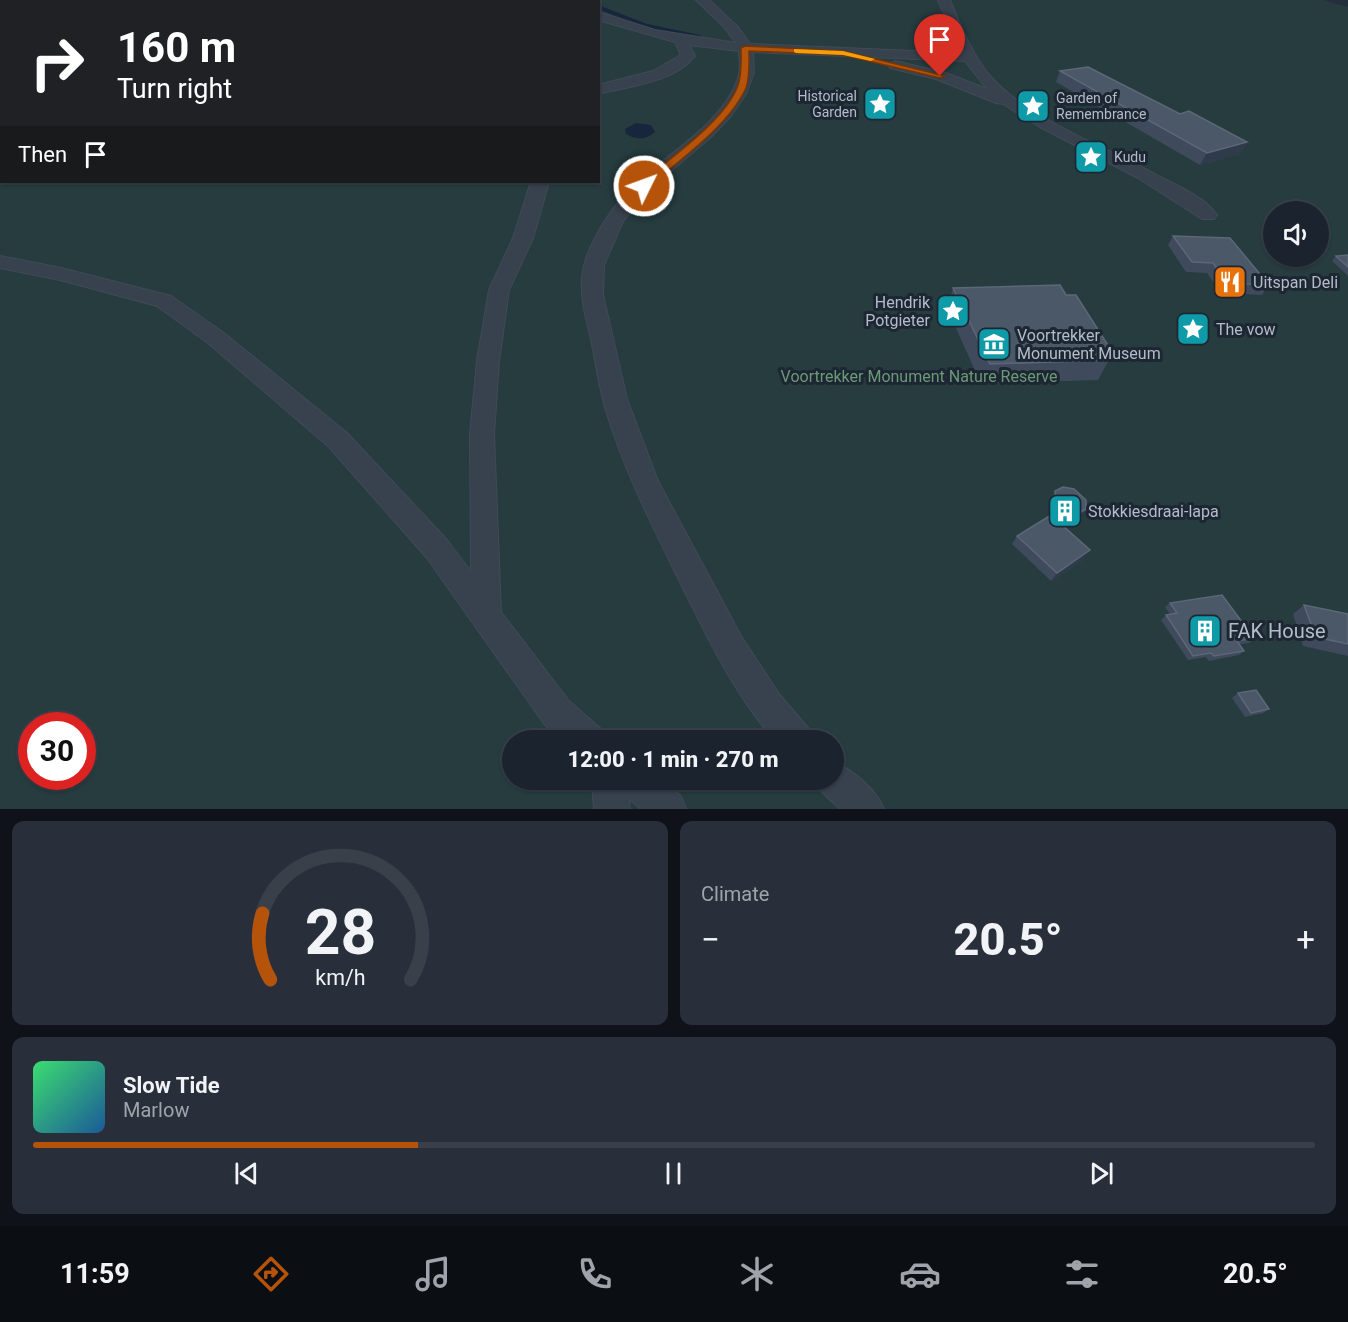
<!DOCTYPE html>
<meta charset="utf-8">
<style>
:root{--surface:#1b232e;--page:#282f3a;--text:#f1f3f6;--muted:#a0a4aa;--line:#39404a;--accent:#b45309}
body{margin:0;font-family:Roboto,sans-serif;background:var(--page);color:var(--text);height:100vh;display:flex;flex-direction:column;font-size:22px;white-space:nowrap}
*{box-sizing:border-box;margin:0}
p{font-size:20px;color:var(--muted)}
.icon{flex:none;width:33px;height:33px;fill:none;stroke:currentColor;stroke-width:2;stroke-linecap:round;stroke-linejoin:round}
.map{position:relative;height:809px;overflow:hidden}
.side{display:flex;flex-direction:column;gap:12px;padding:12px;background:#0f1319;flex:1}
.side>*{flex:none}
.top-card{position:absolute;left:0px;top:0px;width:600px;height:183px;box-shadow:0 2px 4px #0004,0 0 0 2px var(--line);background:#202124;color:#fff;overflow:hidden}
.buttons{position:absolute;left:1263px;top:201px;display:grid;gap:12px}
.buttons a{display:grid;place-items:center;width:66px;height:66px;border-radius:50%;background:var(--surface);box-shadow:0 2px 4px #0004,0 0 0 2px var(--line);font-size:30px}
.speed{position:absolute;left:18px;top:712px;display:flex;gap:12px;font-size:30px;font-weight:700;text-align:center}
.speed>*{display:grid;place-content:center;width:78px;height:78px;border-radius:50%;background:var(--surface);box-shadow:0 2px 4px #0004,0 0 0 2px var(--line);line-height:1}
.speed .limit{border:9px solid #d22;background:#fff;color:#111}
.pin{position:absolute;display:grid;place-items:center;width:51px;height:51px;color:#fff;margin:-62px -26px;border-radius:50% 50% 50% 0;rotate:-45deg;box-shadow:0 0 6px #0007}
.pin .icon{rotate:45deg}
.me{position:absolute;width:66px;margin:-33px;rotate:48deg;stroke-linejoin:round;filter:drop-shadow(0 0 4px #0008)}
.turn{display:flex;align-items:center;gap:21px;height:126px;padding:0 18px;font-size:27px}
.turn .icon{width:78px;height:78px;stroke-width:2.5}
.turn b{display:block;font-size:42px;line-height:51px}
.then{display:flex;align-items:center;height:57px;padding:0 18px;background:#0003;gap:12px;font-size:22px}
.big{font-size:45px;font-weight:800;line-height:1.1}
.side .widget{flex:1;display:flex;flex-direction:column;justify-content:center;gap:9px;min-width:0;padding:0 21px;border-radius:12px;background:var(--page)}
.side .dial{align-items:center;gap:0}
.dial svg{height:156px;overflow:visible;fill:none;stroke:var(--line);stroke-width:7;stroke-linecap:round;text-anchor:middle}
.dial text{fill:var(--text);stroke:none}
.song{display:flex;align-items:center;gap:18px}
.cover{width:72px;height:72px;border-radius:9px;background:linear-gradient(135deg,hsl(140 70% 55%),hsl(210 70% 35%))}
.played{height:6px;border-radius:3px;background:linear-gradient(90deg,var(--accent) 30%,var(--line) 30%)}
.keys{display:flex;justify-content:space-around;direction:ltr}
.heat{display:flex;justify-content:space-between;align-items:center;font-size:33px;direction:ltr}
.side .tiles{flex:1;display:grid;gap:12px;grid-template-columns:1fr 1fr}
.widget:last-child{grid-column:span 2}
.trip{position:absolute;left:502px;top:730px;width:342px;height:60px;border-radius:30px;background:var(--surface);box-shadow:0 2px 4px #0004,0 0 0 2px var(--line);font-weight:800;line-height:60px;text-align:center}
.dock{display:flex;height:96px;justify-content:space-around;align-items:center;background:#0b0e12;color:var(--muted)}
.dock .icon{width:42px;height:42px}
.dock .on{color:var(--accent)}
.dock b{font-size:27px;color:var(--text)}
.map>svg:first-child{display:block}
.green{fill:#263c3f;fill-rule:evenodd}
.water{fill:#17263c}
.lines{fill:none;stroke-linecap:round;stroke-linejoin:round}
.stream{stroke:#17263c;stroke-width:4}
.minor-casing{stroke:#414a57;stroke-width:2}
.secondary-casing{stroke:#414a57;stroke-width:2}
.minor{fill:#38414e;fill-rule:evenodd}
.secondary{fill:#465061;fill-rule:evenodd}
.wall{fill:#3f4b5c}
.shaded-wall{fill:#2f3b4b}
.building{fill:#4b5868;stroke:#5c6777;stroke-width:1.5}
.route{fill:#b45309;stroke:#753606;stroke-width:1.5}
.slow{fill:#f59e0b}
.labels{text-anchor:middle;stroke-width:6;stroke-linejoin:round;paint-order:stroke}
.far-poi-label{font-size:14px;fill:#b4bcc9;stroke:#1d2633;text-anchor:start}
.poi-label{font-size:16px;fill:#b4bcc9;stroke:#1d2633;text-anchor:start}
.park-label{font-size:16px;fill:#6b9a76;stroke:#1d2633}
.near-poi-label{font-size:20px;fill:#b4bcc9;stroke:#1d2633;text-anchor:start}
</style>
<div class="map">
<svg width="1348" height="809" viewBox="0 0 1348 809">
<rect width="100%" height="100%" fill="#242f3e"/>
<path class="green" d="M211 0H1323L1348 7V809H0V80L2 182H598V2L207 1ZM1274 212H1318V256H1274ZM32 726H82V777H32ZM513 741H834V780H513Z"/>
<path class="water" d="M636 123 651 125 655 132C647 140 636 140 626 134L625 129Z"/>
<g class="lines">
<g class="stream">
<path d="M587 0 589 2"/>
<path d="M598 7 647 26 699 37"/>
</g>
<g class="minor-casing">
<g id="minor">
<path d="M215 0H230L214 2Z"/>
<path d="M530 0H543L544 2H531Z"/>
<path d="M565 0H579L580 2H566Z"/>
<path d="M696 0H709L738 27 750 44 961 53 938 0H950C961 27 972 55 991 77 1030 121 1108 147 1160 177 1178 186 1206 198 1217 215L1214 219H1202L1138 178 1040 127 1003 104 996 103 936 79 890 68 888 65 895 61 946 73 987 89 965 61 753 52 754 73 746 94 730 117 712 136 652 187 623 221 604 265 603 295 627 399 658 481 741 636 779 694 809 729 814 741H775C737 697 711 645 686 594 656 533 624 472 605 407 599 386 596 365 592 344 587 322 580 300 582 277 584 257 595 236 606 219 616 204 628 190 642 178 673 151 729 117 739 74 741 67 739 58 739 51L689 45 695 56C673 83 630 86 598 94V85L653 71 681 55 675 42 598 20V12L655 30 736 43 723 26Z"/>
<rect x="0" y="84" width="2" height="8"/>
<path d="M531 182H549L533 238 509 290 499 361 494 434 501 612 569 701 601 729 606 741H564L545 725 427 558 329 447 208 343 157 306 60 280 0 268V256L61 268 171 296 224 333 347 433 447 540 471 572 470 434 477 361 489 290 513 238Z"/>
<path d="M834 762C854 771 876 789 884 809H840L822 792 816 780H834Z"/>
<path d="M592 780H661L681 796 686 809H641L629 799 630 809H594Z"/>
</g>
</g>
<g class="secondary-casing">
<g id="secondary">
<path d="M122 0H141L121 2Z"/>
<path d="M160 0H180L159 2Z"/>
<path d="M2 56V68L0 69V57Z"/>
</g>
</g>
<use href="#minor" class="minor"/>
<use href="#secondary" class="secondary"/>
</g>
<g class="wall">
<path d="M1060 71 1180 114 1247 142 1240 154 1200 165 1056 82Z"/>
<path d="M1173 236 1269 285 1262 295 1221 293 1207 273 1186 272 1168 245Z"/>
<path d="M1348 255V276L1332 261 1336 256Z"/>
<path d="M953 288 1066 295 1111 350 1107 357 1109 360 1098 380 981 384 947 308Z"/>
<path d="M1055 491 1080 518 1064 527 1084 559 1051 581 1012 544 1017 536 1051 515 1050 500Z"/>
<path d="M1170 603 1254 638 1249 643 1240 644 1244 651 1239 655 1209 661 1206 657 1188 660 1161 620 1166 615 1170 614 1165 607Z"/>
<path d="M1304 605 1348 614V656L1303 646 1293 614Z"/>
<path d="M1238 693 1269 709 1263 713 1245 717 1232 698Z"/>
</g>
<g class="shaded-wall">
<path d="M1247 142 1240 154 1200 165 1207 153Z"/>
<path d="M1086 509 1080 518 1055 533 1061 524Z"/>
<path d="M1090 550 1084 559 1051 581 1057 573Z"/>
</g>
<g class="building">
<path d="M1088 67 1180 114 1189 111 1247 142 1207 153 1060 71Z"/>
<path d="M1173 236 1230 238 1269 285 1227 283 1213 263 1192 262Z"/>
<path d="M1348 255V267L1336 256Z"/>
<path d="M1060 285 1066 295H1076L1111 350 1103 351 1109 360 990 364 953 288Z"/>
<path d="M1063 487 1074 489 1086 500V509L1061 524 1090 550 1057 573 1017 536 1051 515 1057 521 1055 491Z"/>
<path d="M1222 595 1254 638 1237 641 1244 651 1214 656 1211 653 1193 656 1166 615 1177 613 1170 603Z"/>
<path d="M1304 605 1348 614V644L1316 637Z"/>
<path d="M1256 690 1269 709 1251 713 1238 693Z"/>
</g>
<path class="route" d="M745 46 843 51 945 76 940 78 843 55 749 51C749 63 750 77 746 88 729 126 678 161 647 188H640V183C668 160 727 119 738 85 742 74 741 61 741 48Z"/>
<path class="slow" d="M794 49 843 51 875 59 871 61 843 55 796 53 794 52Z"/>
<defs>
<g id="sight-square" transform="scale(1.725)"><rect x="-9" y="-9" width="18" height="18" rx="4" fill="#0f9aa8" stroke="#1d2633"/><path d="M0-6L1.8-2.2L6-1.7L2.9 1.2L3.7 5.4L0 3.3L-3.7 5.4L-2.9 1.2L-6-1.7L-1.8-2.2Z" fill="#fff"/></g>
<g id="restaurant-square" transform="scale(1.725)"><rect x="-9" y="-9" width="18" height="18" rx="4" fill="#e8710a" stroke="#1d2633"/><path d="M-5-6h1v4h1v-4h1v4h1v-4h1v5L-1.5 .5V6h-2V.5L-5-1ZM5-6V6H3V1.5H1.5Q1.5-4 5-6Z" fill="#fff"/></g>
<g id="museum-square" transform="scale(1.725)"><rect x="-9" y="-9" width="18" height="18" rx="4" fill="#0f9aa8" stroke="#1d2633"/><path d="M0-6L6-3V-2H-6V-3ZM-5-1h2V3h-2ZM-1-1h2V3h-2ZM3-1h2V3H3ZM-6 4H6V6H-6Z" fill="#fff"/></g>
<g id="building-square" transform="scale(1.725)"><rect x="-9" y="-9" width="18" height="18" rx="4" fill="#0f9aa8" stroke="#1d2633"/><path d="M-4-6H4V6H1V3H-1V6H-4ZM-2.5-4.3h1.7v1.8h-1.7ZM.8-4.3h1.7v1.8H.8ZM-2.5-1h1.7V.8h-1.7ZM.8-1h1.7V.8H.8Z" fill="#fff"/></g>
</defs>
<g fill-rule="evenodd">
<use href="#sight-square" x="880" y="104"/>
<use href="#sight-square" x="1033" y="106"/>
<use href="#sight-square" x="1091" y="157"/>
<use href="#restaurant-square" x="1230" y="282"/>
<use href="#sight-square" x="953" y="311"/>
<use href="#sight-square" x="1193" y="329"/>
<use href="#museum-square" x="994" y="344"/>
<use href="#building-square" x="1065" y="511"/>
<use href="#building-square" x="1205" y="631"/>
</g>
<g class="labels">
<g class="far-poi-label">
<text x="857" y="101" text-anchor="end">Historical<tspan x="857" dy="16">Garden</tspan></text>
<text x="1056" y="103">Garden of<tspan x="1056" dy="16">Remembrance</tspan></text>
<text x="1114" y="162">Kudu</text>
</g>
<g class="poi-label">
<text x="1253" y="288">Uitspan Deli</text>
<text x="930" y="308" text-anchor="end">Hendrik<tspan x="930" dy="18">Potgieter</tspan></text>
<text x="1216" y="335">The vow</text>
<text x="1017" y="341">Voortrekker<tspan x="1017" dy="18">Monument Museum</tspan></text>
<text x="1088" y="517">Stokkiesdraai-lapa</text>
</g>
<g class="park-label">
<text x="919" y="382">Voortrekker Monument Nature Reserve</text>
</g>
<g class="near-poi-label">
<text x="1228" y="638">FAK House</text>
</g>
</g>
</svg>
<div class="buttons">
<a><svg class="icon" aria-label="sound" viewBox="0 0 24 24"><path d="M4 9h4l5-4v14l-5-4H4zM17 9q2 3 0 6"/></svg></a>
</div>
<div class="speed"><div class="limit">30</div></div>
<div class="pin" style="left:940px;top:76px;background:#d93025"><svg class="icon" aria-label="arrive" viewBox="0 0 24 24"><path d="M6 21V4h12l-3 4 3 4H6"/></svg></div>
<svg class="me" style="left:644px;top:186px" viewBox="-20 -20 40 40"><circle r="17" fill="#b45309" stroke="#fff" stroke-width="3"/><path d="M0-11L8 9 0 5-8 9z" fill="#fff"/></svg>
<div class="trip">12:00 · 1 min · 270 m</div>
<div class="top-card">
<div class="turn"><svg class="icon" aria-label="right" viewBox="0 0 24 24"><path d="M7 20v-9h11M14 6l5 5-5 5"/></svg><div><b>160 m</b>Turn right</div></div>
<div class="then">Then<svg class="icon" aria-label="arrive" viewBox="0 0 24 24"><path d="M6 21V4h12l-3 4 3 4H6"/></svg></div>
</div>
</div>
<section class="side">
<div class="tiles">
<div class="widget dial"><svg viewBox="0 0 100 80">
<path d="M14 69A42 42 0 1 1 86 69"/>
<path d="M14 69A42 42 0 0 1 10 35" stroke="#b45309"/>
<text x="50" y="56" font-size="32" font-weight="700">28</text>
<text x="50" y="72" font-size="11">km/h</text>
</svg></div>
<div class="widget"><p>Climate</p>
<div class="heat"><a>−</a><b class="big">20.5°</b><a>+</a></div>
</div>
<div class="widget">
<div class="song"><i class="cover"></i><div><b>Slow Tide</b><p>Marlow</p></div></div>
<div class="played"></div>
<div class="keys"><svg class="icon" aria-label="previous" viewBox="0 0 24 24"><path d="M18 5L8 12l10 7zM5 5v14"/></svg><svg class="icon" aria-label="pause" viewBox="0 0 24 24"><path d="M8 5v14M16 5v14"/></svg><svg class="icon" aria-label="next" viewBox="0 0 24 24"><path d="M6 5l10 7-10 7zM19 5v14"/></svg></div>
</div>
</div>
</section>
<nav class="dock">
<b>11:59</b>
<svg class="icon on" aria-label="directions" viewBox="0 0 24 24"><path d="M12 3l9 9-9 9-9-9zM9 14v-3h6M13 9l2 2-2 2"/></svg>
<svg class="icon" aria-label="music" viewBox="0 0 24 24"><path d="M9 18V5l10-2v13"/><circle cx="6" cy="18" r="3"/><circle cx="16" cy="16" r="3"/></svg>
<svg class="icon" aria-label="phone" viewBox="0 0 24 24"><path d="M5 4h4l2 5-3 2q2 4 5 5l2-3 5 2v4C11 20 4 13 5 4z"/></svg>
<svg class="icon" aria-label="climate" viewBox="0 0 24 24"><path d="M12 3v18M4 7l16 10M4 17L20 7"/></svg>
<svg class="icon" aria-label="car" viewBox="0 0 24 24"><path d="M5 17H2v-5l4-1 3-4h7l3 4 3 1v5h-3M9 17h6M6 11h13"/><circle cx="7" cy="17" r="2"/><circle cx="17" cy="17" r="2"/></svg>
<svg class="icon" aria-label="filters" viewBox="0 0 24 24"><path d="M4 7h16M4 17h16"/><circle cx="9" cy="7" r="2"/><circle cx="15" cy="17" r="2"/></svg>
<b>20.5°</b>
</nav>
